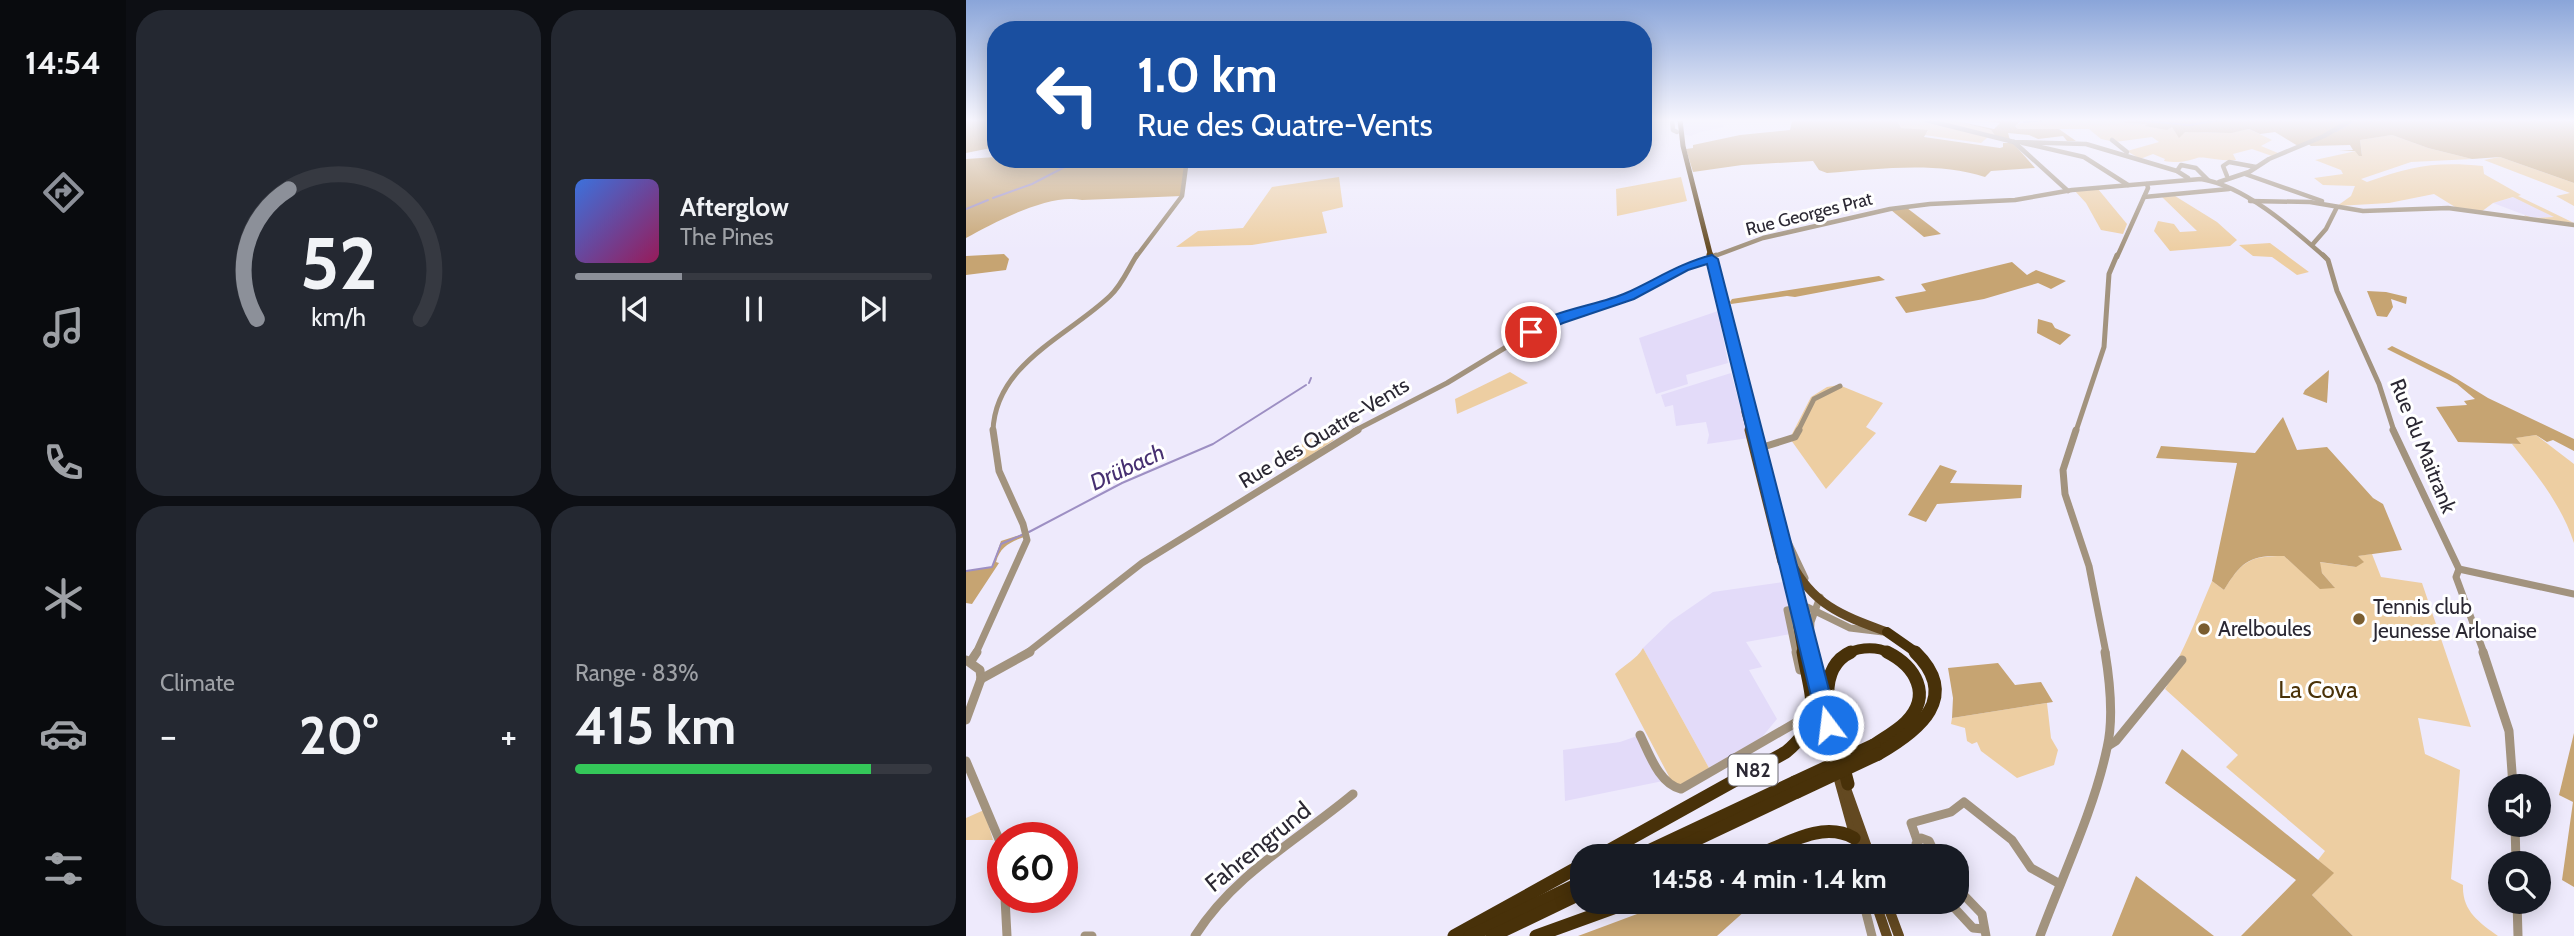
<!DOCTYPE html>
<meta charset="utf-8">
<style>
:root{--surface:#171b24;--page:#242831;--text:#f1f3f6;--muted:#9ea1a6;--line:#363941;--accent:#8c9099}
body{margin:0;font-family:Cabin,sans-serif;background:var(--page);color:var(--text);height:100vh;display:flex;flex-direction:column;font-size:26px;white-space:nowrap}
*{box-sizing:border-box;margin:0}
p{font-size:23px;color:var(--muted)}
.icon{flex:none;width:38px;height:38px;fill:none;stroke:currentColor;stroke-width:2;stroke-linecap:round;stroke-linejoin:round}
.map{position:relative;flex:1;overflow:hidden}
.drawer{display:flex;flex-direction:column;gap:10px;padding:10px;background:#0d0f14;width:840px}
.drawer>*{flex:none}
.guide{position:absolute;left:21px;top:21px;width:665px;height:147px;border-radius:28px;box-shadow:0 4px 18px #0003;background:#1a4fa0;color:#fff;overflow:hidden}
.controls{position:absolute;left:1522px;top:774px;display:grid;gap:14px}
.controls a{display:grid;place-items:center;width:63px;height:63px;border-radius:50%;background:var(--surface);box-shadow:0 4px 18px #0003;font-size:35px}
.speed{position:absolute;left:21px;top:822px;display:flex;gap:14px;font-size:35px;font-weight:700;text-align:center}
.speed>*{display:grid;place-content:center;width:91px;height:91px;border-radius:50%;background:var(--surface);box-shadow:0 4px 18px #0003;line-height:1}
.speed .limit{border:10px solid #d22;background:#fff;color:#111}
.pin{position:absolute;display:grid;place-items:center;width:60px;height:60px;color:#fff;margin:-30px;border:4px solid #fff;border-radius:50%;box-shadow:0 2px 7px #0007}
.me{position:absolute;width:77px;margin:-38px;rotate:345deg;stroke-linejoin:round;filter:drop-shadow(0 0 5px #0008)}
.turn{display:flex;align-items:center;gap:24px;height:147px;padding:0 35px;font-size:32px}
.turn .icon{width:91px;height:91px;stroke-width:2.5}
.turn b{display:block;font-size:49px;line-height:60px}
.big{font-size:52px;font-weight:700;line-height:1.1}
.drawer .tile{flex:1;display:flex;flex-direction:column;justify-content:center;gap:10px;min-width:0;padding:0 24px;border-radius:28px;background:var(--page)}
.drawer .dial{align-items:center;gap:0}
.dial svg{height:182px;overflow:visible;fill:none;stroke:var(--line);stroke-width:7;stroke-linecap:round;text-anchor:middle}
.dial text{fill:var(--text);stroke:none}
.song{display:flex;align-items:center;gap:21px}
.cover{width:84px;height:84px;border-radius:10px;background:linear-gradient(135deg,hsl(220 70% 55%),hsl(330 70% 35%))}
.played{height:7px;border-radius:4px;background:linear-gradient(90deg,var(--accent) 30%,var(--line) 30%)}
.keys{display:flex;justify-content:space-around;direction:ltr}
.heat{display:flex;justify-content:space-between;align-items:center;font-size:38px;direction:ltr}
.charge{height:10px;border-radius:5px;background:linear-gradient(90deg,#34c759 83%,var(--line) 0)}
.drawer .tiles{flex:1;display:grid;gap:10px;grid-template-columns:repeat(2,1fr)}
.trip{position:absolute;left:604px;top:844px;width:399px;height:70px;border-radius:28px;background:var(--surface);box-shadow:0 4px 18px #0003;font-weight:700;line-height:70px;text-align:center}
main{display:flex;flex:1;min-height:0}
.menu{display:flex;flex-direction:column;width:126px;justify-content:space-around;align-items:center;background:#090b0e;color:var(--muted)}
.menu .icon{width:49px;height:49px}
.menu .active{color:var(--accent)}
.menu b{font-size:32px;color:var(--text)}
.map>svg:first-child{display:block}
.built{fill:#e3dbf9}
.green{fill:#edcea2}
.forest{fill:#c6a472}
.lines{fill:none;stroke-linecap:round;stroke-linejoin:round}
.stream{stroke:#9d8fc3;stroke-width:2}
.minor-far3{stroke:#a2937e;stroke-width:4.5}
.minor-far2{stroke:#a2937e;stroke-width:5}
.minor-far1{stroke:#a2937e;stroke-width:7}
.minor{stroke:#a2937e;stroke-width:9}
.major-far3{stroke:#634921;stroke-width:5}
.major-far2{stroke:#634921;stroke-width:7}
.major-far1{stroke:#634921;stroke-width:9}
.major{stroke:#634921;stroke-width:10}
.highway-far1{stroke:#483109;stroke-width:10}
.highway{stroke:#483109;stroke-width:13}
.highway-bridge{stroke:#483109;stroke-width:13}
.route{fill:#1a73e8;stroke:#114b97;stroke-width:2}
.poi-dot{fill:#7a5d30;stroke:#fff;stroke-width:2.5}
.labels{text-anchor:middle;stroke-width:6;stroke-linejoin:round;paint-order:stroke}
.far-street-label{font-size:18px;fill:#2b2833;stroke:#fff}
.shield{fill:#fff;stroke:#6b6870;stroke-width:2}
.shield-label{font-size:19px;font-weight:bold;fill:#2b2833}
.street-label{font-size:21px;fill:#2b2833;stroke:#fff}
.poi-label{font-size:21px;fill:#2b2833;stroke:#fff;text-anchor:start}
.water-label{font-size:23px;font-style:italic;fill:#473071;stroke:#fff}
.near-park-label{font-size:24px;fill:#4a3208;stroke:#fff}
.near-street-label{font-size:24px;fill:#2b2833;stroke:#fff}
</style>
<main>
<nav class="menu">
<b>14:54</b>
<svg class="icon active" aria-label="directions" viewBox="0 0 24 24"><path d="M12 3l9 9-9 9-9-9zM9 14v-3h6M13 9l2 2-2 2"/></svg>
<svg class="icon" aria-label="music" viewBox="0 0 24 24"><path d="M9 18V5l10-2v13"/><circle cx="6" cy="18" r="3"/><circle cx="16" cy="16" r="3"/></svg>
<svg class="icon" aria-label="phone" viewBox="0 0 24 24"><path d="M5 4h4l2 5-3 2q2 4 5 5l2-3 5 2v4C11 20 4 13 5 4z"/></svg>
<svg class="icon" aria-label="climate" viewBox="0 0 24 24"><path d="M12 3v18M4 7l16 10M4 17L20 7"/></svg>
<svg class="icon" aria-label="car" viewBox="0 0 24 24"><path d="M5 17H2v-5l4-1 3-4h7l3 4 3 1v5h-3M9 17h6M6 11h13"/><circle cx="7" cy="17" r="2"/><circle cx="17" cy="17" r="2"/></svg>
<svg class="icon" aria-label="filters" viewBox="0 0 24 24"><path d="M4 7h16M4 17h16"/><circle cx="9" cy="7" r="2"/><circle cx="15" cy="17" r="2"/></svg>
</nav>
<section class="drawer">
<div class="tiles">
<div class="tile dial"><svg viewBox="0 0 100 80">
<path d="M14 69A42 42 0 1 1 86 69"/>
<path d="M14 69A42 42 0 0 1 28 12" stroke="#8c9099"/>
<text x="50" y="56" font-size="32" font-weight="700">52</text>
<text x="50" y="72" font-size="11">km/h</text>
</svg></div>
<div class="tile">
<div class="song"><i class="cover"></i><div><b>Afterglow</b><p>The Pines</p></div></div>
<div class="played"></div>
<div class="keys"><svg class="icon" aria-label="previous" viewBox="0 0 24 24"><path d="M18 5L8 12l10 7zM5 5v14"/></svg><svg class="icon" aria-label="pause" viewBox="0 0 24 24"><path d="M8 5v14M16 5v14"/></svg><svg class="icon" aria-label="next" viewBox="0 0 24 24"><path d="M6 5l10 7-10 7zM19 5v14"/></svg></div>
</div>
<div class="tile"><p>Climate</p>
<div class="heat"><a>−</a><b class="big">20°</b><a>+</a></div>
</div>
<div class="tile"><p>Range · 83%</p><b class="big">415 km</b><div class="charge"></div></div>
</div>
</section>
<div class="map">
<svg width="1608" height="936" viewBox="0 0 1608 936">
<rect width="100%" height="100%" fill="#eeeafc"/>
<g class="built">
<path d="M714 120H753L758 127 734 132 725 136 715 134Z"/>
<path d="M1548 197 1562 201 1589 217 1567 218 1527 203Z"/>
<path d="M752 311 762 363 720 375 722 384 690 394 673 338Z"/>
<path d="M765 373 783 438 741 444 743 435 740 422 710 426 707 405 699 407 695 395Z"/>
<path d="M818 582 830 633 780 642 796 667 783 670 811 719 796 737 743 768 677 648 705 621 747 592Z"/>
<path d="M674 735 697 781 599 801 597 750 654 742Z"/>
</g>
<g class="green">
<path d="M931 120H985L1025 130 1030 137H1022L1015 143 958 135 962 131 935 128Z"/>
<path d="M1067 120H1155L1159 123C1174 125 1190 122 1205 127 1230 134 1257 135 1283 129L1306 140 1295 146 1312 153 1306 156 1286 149 1267 154 1270 160C1259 162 1237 156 1231 158 1218 162 1212 163 1198 161L1199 159 1187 154 1174 159 1161 151 1193 142 1186 137 1149 142 1135 139 1123 129H1052L1049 125Z"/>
<path d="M1426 135 1462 148 1506 159 1445 162 1395 179 1401 182C1444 166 1471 161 1517 166L1518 174 1555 195 1552 196 1608 223 1563 219 1558 215 1567 218 1588 217 1547 197 1527 203 1515 212 1494 210 1468 194 1423 203 1371 206 1385 196 1389 186 1357 185 1348 178 1377 174 1375 170 1349 160 1390 151 1396 155 1394 140Z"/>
<path d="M1534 157 1608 183V206L1590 196 1604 193 1518 160Z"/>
<path d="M373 177 377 207 356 212 361 233 286 245 210 247 232 231 277 228 306 187Z"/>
<path d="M715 177 721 201 651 216 650 189Z"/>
<path d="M1132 189 1161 224 1157 234 1135 230 1120 203 1109 191Z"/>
<path d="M1209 196 1251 222 1271 240 1264 246 1204 251 1188 231 1192 221 1208 224 1214 232 1231 231 1196 197Z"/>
<path d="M1304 243 1343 272 1331 275 1306 257 1287 256 1273 245Z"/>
<path d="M544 372 562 383 491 414 489 399Z"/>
<path d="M873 385 917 403 900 427 910 433 860 489 825 440V436L845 397 861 387Z"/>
<path d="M356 432 368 440 333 463 320 454Z"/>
<path d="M1570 435 1608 464V543C1595 504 1571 475 1546 444H1554L1549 438Z"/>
<path d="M1406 554 1415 577 1456 583 1505 727 1452 718 1459 754 1494 770 1485 879 1497 885C1496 911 1513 922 1532 936H1387L1346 895 1367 873 1352 860 1359 851 1260 767 1272 755 1199 689C1205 681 1203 676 1207 668 1223 640 1233 611 1246 581L1258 590C1276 561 1283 556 1318 556L1354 588 1368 587 1356 573 1353 562 1390 567 1391 556Z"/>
<path d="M677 648 743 768 714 785 707 784 649 674C659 664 670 660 677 648Z"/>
<path d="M1081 703 1085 738 1092 750 1088 765 1051 778 1015 751 1011 742 1006 744 1001 741 999 728 985 724 986 718Z"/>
<path d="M18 810 27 840H0V818Z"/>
</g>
<g class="forest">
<path d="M0 120H30V147L0 153Z"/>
<path d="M931 120 935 128 962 130 958 137 1034 148 1037 147V143H1047L1069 168 1025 171 1019 177C970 161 912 169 861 173L853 170 847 161 776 165 727 172 720 149 727 148V145L774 135 824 130 826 121Z"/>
<path d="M985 120 1028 129 1034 123 1014 120H1067L1055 121 1049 126 1052 129H1093L1110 141H1101L1097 136 1072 139 1063 135 1042 133 1044 140 1030 137 1025 130Z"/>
<path d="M1155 120H1608V183L1534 157 1506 159 1462 148 1426 135 1394 140 1396 156H1393L1389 151H1373L1387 150 1384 145 1345 146 1341 143 1332 146 1309 132 1294 134 1283 129 1265 133 1219 132 1213 138 1206 127 1201 130 1179 126 1181 124 1159 123Z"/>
<path d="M30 157V159H260L226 167 225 163 220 164 216 196 116 200C83 193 29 222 0 238V159Z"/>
<path d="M941 208 975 234 958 237 925 210Z"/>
<path d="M38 254 43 259 40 270 0 275V256Z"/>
<path d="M1046 262 1061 275 1070 270 1100 281 1085 289 1072 283 1018 299 940 313 929 297 960 291 955 284Z"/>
<path d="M913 276 919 280 829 297 821 296 765 304 764 302 766 299Z"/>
<path d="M1401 291 1420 292 1441 297 1440 304 1425 299 1427 307 1421 317 1411 316Z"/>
<path d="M1072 319 1086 323 1089 328 1105 335 1094 345 1071 333Z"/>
<path d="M1426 346 1483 374 1522 398 1608 439V451L1587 440 1581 442 1570 435 1550 438 1555 444 1492 442 1470 407 1501 405 1498 401 1509 399 1491 384 1421 349Z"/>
<path d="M1363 370 1361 403 1337 394 1339 390Z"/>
<path d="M1317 417 1331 450 1361 447 1407 498 1417 504 1436 550 1392 556 1398 562 1390 567 1354 562 1356 573 1369 588 1354 589 1318 556C1283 555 1276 561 1258 590L1246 581 1271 463 1190 458 1195 446 1289 453Z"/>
<path d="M974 465 991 471 984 483 1056 485 1055 498 971 504 960 522 942 515Z"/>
<path d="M57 534 58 537C44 542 34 547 30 562L33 563 6 604 0 603V571L26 567 35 541Z"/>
<path d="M1032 663 1049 685 1075 682 1087 702 986 718 987 698 982 668Z"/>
<path d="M1608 733V887L1596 880 1607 802 1593 795Z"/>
<path d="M1216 749 1368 873 1346 895 1387 936H1275L1330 880 1199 783Z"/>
<path d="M1170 876 1248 936H1146Z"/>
<path d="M706 901H790L751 936H612Z"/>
</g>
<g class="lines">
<g class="stream">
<path d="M0 120H18"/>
<path d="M1167 120 1223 125 1255 120"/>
<path d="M16 122H30"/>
<path d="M1058 122 1079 120"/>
<path d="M1370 131 1389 120"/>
<path d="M27 198 66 184 114 159"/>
<path d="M0 209 22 200"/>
<path d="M343 383 345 378"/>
<path d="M63 532 156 483 247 444 340 385"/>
<path d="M0 571 26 567 35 544 58 534"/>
</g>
<g class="minor-far3">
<path d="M706 120 707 130 711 132"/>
<path d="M960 120 1048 142 1120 144 1211 171 1222 178"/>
<path d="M1146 140 1161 152"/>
<path d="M1048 142 1102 191"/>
<path d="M1057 143 1118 157 1162 185"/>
<path d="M1211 171 1215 165 1230 168 1242 180"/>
<path d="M1279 174 1356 201"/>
<path d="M1261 176 1257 166 1263 162 1290 167"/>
<path d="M1253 182 1283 172 1303 159 1358 136 1385 120"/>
<path d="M1178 197 1263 189"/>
<path d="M1284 201 1344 202 1397 211 1482 208 1608 225"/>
<path d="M1346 245 1360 229 1371 207"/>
<path d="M170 257 216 196 221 159"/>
<path d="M746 257 797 238 924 209 964 204 1049 200 1106 190 1235 179C1279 186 1326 228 1359 257"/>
<path d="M1151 257 1182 188 1181 184"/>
</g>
<g class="minor-far2">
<path d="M1357 255 1362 260 1371 291 1413 384 1428 431"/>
<path d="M27 431C29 364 102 336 144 296 156 285 162 269 171 255"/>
<path d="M388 431 481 383 565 332 664 296 725 265 750 255"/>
<path d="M832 431 848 399 874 386"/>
<path d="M1110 431 1138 347 1143 274 1151 255"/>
</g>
<g class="minor-far1">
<path d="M1110 430 1097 470 1099 494 1123 566 1140 653"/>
<path d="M1427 430 1493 569 1490 577 1518 653"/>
<path d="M794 448 829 437 833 430"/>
<path d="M822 542 839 578"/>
<path d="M1493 569 1608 594"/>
<path d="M844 643 845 622 854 597"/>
<path d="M10 653 61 540 57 524 33 471 27 430"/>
<path d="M61 653 176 563 392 430"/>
<path d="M830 653 821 610 841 607 884 628 917 632"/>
</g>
<g class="minor">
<path d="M830 652 834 670"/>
<path d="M1517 652 1543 731 1547 786"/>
<path d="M0 660 14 670 15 679"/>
<path d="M5 661 11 652"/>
<path d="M15 679 64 652"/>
<path d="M0 720 15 679"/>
<path d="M674 735C683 753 693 784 715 789L831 722 840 708"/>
<path d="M1142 746 1150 741 1216 660"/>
<path d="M0 761 35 844 37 868"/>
<path d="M1549 824 1550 863"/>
<path d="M951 840 945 823 985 812 998 802 1046 840 1065 868 1094 884"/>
<path d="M953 856 950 844 955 838 963 841 970 856"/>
<path d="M990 887 1016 914 1020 936"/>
<path d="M39 898 41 936"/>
<path d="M897 901 906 936"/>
<path d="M982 901 1007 928 1017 929"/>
<path d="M1551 901 1552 936"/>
<path d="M119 936H126"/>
<path d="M229 936C268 874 332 840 387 794"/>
<path d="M1074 936C1096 877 1128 810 1141 748 1148 718 1144 682 1139 652"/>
</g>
<path class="major-far3" d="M714 120 717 146 745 257"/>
<g class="major-far2">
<path d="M744 255 788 431"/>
<path d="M779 412 784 431"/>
</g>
<g class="major-far1">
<path d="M783 430 816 562"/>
<path d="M788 430 844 653"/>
<path d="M825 562C847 606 878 616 921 632"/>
</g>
<g class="major">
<path d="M844 652 858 709"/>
<path d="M853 707 894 856"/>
<path d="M878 783 904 856"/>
<path d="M909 901 921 936"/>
<path d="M920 901 933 936"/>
</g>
<g class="highway-far1">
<path d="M832 624 837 653"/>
<path d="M921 632 951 653"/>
<path d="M881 653C896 647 910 646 924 653"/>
</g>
<g class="highway">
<path d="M908 745C918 738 931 731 940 722 967 695 949 666 921 652"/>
<path d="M912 754C954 730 995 697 949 652"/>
<path d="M882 784C874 748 839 673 885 652"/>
<path d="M633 856 820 752C859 720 844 695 837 652"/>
<path d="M672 856 829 782"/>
<path d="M696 856 831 792"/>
<path d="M790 856C820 844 857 820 888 838"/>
<path d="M488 936 616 865"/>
<path d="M504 936 616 882"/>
<path d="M526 936 616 893"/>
<path d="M570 936 667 901"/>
</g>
<g class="highway-bridge">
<path d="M829 782 908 745"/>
<path d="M831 792 912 754"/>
</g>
</g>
<linearGradient id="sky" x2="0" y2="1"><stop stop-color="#8aa5d9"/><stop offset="0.48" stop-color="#f7f6fe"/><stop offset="1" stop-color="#f7f6fe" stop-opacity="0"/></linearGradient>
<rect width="1608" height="251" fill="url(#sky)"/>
<path class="route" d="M746 255 752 259 872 725 869 732 862 735 855 732 852 725 741 264 722 270 668 299 597 323 569 335H560L558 332C581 310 631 306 660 293 689 280 714 263 746 255Z"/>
<g class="poi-dot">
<circle cx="1393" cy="619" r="7"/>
<circle cx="1238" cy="629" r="7"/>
</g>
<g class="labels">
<g class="far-street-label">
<text transform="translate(843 214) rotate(-14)" y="6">Rue Georges Prat</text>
</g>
<rect class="shield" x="762.5" y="754.5" width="49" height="31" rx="5"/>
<g class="shield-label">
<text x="787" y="777">N82</text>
</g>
<g class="street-label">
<text transform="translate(358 433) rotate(-31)" y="7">Rue des Quatre-Vents</text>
<text transform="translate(1457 446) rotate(68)" y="7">Rue du Maitrank</text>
</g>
<g class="poi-label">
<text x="1407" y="614">Tennis club<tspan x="1407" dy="24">Jeunesse Arlonaise</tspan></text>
<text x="1252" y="636">Arelboules</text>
</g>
<g class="water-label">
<text transform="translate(161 467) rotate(-25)" y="8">Drübach</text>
</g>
<g class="near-park-label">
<text x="1352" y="698">La Cova</text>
</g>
<g class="near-street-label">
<text transform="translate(292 847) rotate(-39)" y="8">Fahrengrund</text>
</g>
</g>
</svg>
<div class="controls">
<a><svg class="icon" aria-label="sound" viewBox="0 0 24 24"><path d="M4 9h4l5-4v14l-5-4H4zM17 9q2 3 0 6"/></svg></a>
<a><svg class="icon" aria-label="search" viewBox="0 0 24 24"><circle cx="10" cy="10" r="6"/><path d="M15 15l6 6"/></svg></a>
</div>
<div class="speed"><div class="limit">60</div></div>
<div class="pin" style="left:565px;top:332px;background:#d93025"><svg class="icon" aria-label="arrive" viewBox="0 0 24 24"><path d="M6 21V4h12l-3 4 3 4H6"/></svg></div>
<svg class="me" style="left:862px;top:725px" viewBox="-20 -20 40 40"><circle r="17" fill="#1a73e8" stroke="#fff" stroke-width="3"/><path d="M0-11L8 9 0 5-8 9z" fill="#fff"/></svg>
<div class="trip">14:58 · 4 min · 1.4 km</div>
<div class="guide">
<div class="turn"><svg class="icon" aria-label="left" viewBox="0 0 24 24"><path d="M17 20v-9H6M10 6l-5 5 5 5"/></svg><div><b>1.0 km</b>Rue des Quatre-Vents</div></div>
</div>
</div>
</main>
